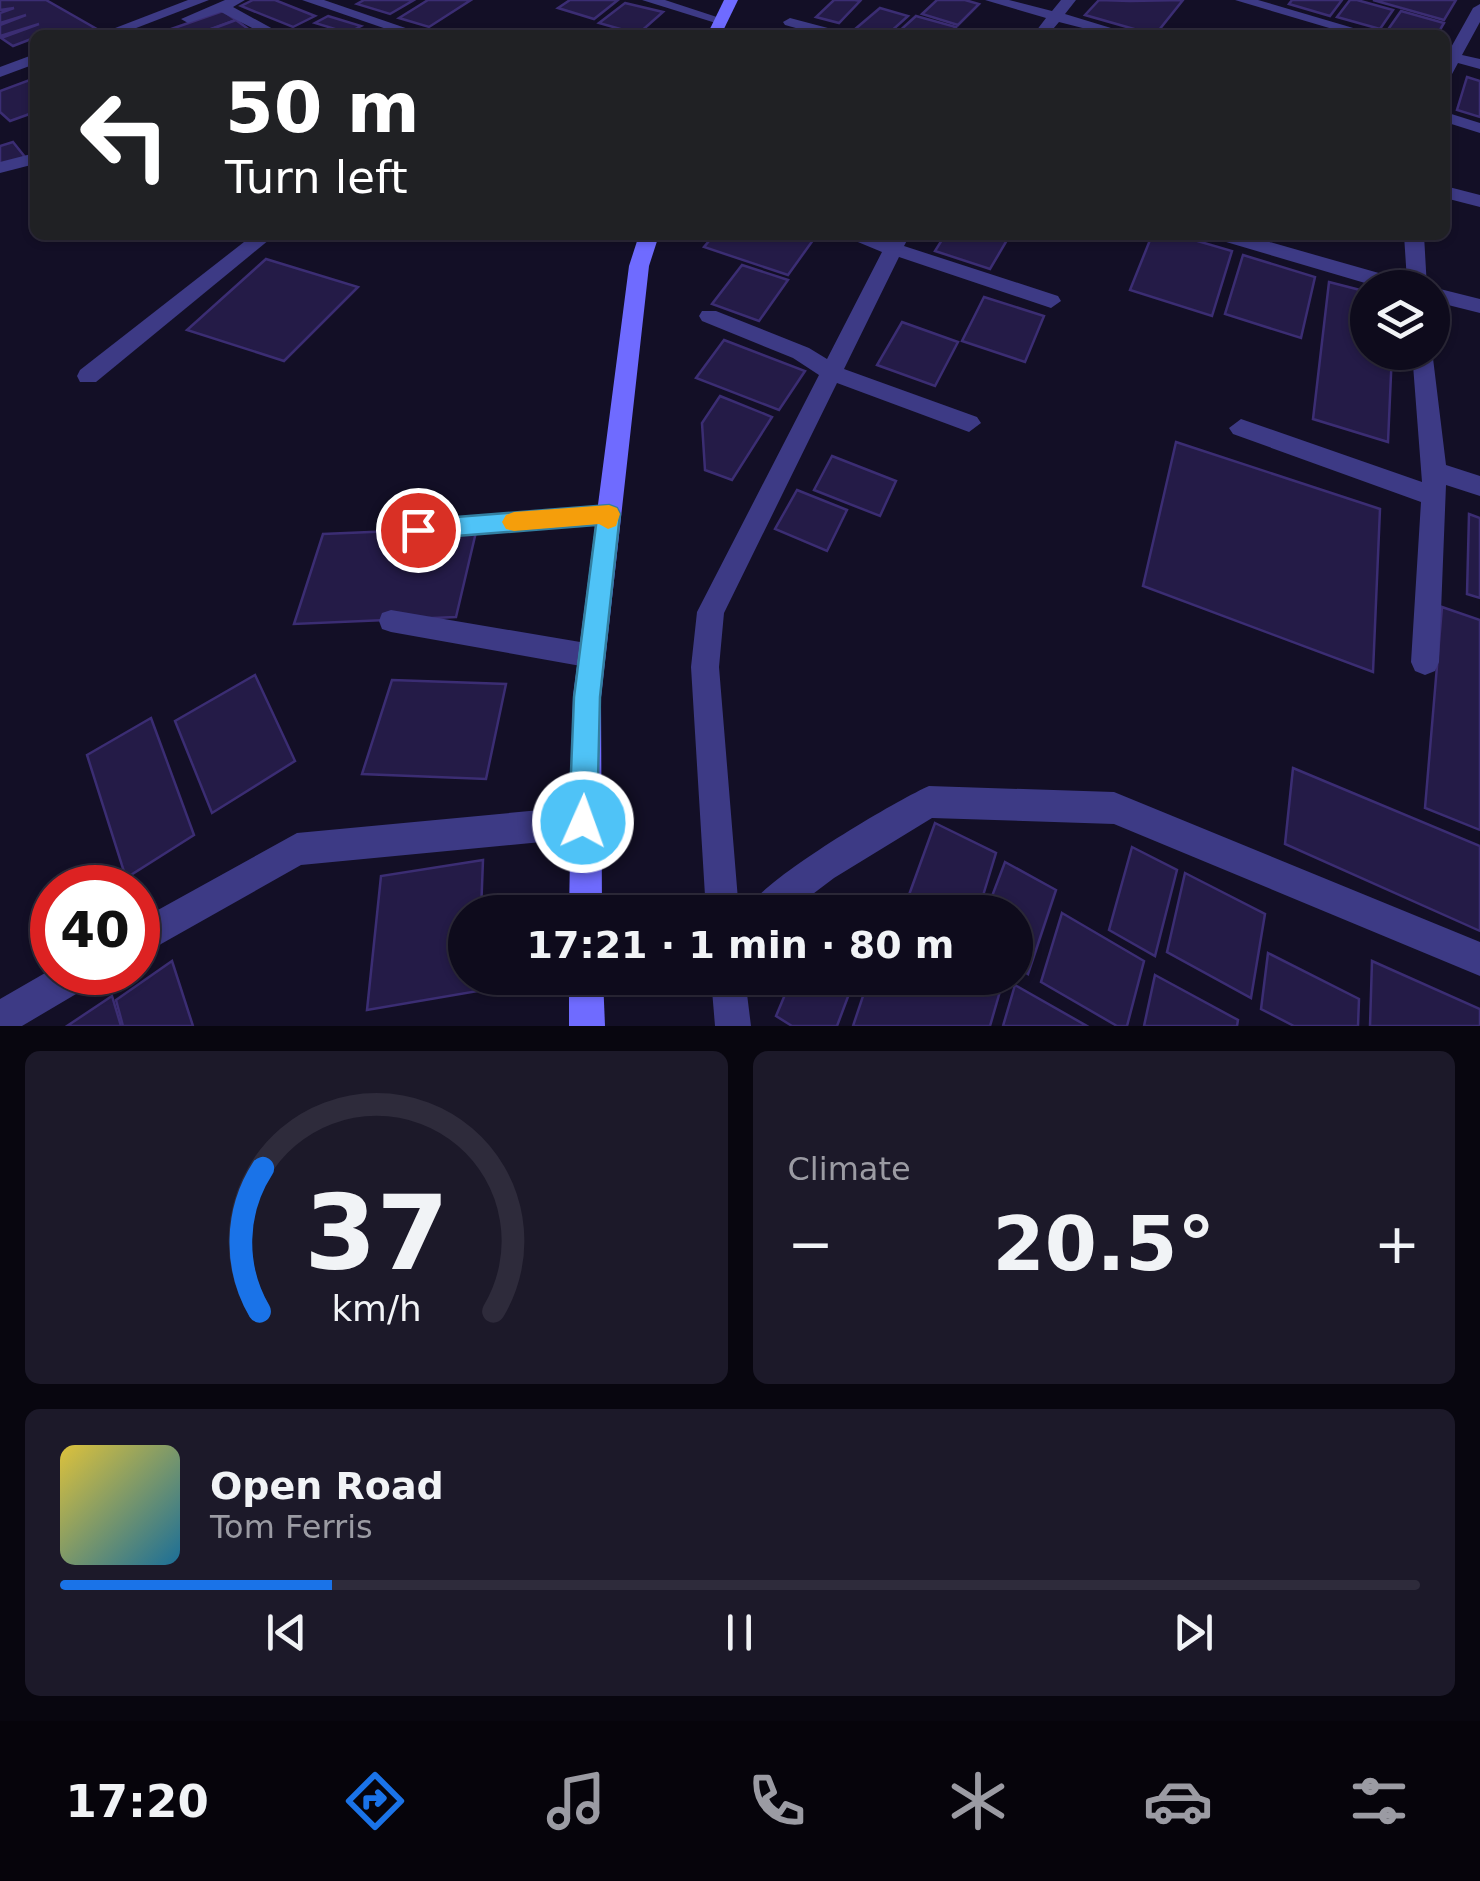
<!DOCTYPE html>
<meta charset="utf-8">
<style>
:root{--surface:#0e0b1c;--page:#1c1929;--text:#f1f3f6;--muted:#9b9ba3;--line:#2e2b3b;--accent:#1a73e8}
body{margin:0;font-family:"DejaVu Sans",sans-serif;background:var(--page);color:var(--text);height:100vh;display:flex;flex-direction:column;font-size:38px;white-space:nowrap}
*{box-sizing:border-box;margin:0}
p{font-size:32px;color:var(--muted)}
.icon{flex:none;width:55px;height:55px;fill:none;stroke:currentColor;stroke-width:2;stroke-linecap:round;stroke-linejoin:round}
.map{position:relative;height:1026px;overflow:hidden}
.panel{display:flex;flex-direction:column;gap:25px;padding:25px;background:#08060f;flex:1}
.panel>*{flex:none}
.guide{position:absolute;left:30px;top:30px;width:1420px;height:210px;border-radius:15px;box-shadow:0 2px 8px #0004,0 0 0 2px var(--line);background:#202124;color:#fff;overflow:hidden}
.buttons{position:absolute;left:1350px;top:270px;display:grid;gap:20px}
.buttons a{display:grid;place-items:center;width:100px;height:100px;border-radius:50%;background:var(--surface);box-shadow:0 2px 8px #0004,0 0 0 2px var(--line);font-size:50px}
.speed{position:absolute;left:30px;top:865px;display:flex;gap:20px;font-size:50px;font-weight:700;text-align:center}
.speed>*{display:grid;place-content:center;width:130px;height:130px;border-radius:50%;background:var(--surface);box-shadow:0 2px 8px #0004,0 0 0 2px var(--line);line-height:1}
.speed .limit{border:15px solid #d22;background:#fff;color:#111}
.pin{position:absolute;display:grid;place-items:center;width:85px;height:85px;color:#fff;margin:-42px;border:5px solid #fff;border-radius:50%;box-shadow:0 2px 10px #0007}
.me{position:absolute;width:110px;margin:-55px;rotate:2deg;stroke-linejoin:round;filter:drop-shadow(0 0 8px #0008)}
.turn{display:flex;align-items:center;gap:35px;height:210px;padding:0 30px;font-size:45px}
.turn .icon{width:130px;height:130px;stroke-width:2.5}
.turn b{display:block;font-size:70px;line-height:85px}
.big{font-size:75px;font-weight:700;line-height:1.1}
.panel .card{flex:1;display:flex;flex-direction:column;justify-content:center;gap:15px;min-width:0;padding:0 35px;border-radius:15px;background:var(--page)}
.panel .dial{align-items:center;gap:0}
.dial svg{height:260px;overflow:visible;fill:none;stroke:var(--line);stroke-width:7;stroke-linecap:round;text-anchor:middle}
.dial text{fill:var(--text);stroke:none}
.song{display:flex;align-items:center;gap:30px}
.cover{width:120px;height:120px;border-radius:15px;background:linear-gradient(135deg,hsl(50 70% 55%),hsl(200 70% 35%))}
.played{height:10px;border-radius:5px;background:linear-gradient(90deg,var(--accent) 20%,var(--line) 20%)}
.keys{display:flex;justify-content:space-around;direction:ltr}
.heat{display:flex;justify-content:space-between;align-items:center;font-size:55px;direction:ltr}
.panel .tiles{flex:1;display:grid;gap:25px;grid-template-columns:1fr 1fr}
.card:last-child{grid-column:span 2}
.trip{position:absolute;left:448px;top:895px;width:585px;height:100px;border-radius:50px;background:var(--surface);box-shadow:0 2px 8px #0004,0 0 0 2px var(--line);font-weight:700;line-height:100px;text-align:center}
.tab-bar{display:flex;height:160px;justify-content:space-around;align-items:center;background:#06040b;color:var(--muted)}
.tab-bar .icon{width:70px;height:70px}
.tab-bar .selected{color:var(--accent)}
.tab-bar b{font-size:45px;color:var(--text)}
.map>svg:first-child{display:block}
.building{fill:#241b47;stroke:#3b2d73;stroke-width:2.5}
.lines{fill:none;stroke-linecap:round;stroke-linejoin:round}
.lane{fill:#3d3a85;fill-rule:evenodd}
.street{fill:#3d3a85;fill-rule:evenodd}
.secondary{fill:#6f6bff;fill-rule:evenodd}
.route{fill:#4fc3f7;stroke:#337fa1;stroke-width:2.5}
.slow{fill:#f59e0b}
</style>
<div class="map">
<svg width="1480" height="1026" viewBox="0 0 1480 1026">
<rect width="100%" height="100%" fill="#130f26"/>
<g class="building">
<path d="M0 0H46L95 28 76 35 52 31 13 46 1 38 39 24 0 36V25L26 15 0 23V13L14 8 0 10Z"/>
<path d="M253 0H275L315 16 293 27 241 6Z"/>
<path d="M364 0H414L390 14 357 4Z"/>
<path d="M428 0H471L429 27 399 18Z"/>
<path d="M570 0H618L594 19 558 8Z"/>
<path d="M834 0H855L860 1 839 23 816 17Z"/>
<path d="M937 0H965L979 4 958 25 922 14Z"/>
<path d="M1099 0 1130 1 1183 0 1155 35 1085 15Z"/>
<path d="M1292 0H1342L1330 16 1289 4Z"/>
<path d="M1350 0H1357L1393 10 1380 29 1337 17Z"/>
<path d="M1373 0H1456L1444 20Z"/>
<path d="M625 3 663 12 638 34 599 23Z"/>
<path d="M880 8 908 16 887 35 854 30Z"/>
<path d="M223 11 236 20 194 35H154Z"/>
<path d="M1401 11 1444 23 1437 35H1403L1387 31Z"/>
<path d="M328 16 361 26 348 33 315 23Z"/>
<path d="M916 16 956 27 947 35H895Z"/>
<path d="M236 20 251 31 196 35Z"/>
<path d="M1467 77 1480 81V117L1457 110Z"/>
<path d="M35 78V112L10 121 0 112V91Z"/>
<path d="M13 142 25 157 0 167V146Z"/>
<path d="M714 235H812L816 236 788 275 704 247Z"/>
<path d="M945 235H1010L990 269 935 251Z"/>
<path d="M1152 235H1177L1232 251 1212 316 1130 290Z"/>
<path d="M1243 255 1315 277 1301 338 1225 314Z"/>
<path d="M266 259 358 287 284 361 187 330Z"/>
<path d="M742 265 788 280 759 321 712 304Z"/>
<path d="M1329 282 1368 292V352H1392L1388 442 1313 419Z"/>
<path d="M984 297 1044 316 1025 362 962 341Z"/>
<path d="M902 322 958 342 935 386 877 365Z"/>
<path d="M724 340 805 371 779 410 696 378Z"/>
<path d="M720 396 772 417 732 480 705 470 702 423Z"/>
<path d="M1176 442 1380 509 1373 672 1143 586Z"/>
<path d="M832 456 896 481 880 516 814 490Z"/>
<path d="M797 490 847 510 827 551 775 529Z"/>
<path d="M1469 514 1480 518V598L1467 594Z"/>
<path d="M418 530 476 532 456 617 294 624 323 534Z"/>
<path d="M1442 607 1480 620V830L1425 808Z"/>
<path d="M255 675 295 761 212 813 175 721Z"/>
<path d="M392 680 506 684 486 779 362 774Z"/>
<path d="M151 718 194 835 126 878 87 755Z"/>
<path d="M1293 768 1480 846V931L1285 844Z"/>
<path d="M935 823 996 853 978 912H917L905 906Z"/>
<path d="M1132 847 1177 870 1155 956 1109 930Z"/>
<path d="M483 860 481 912H465V978H479L478 991 367 1010 381 876Z"/>
<path d="M1005 862 1056 890 1028 974 1015 966V912H986Z"/>
<path d="M1185 873 1265 914 1251 998 1167 952Z"/>
<path d="M825 897 854 912H818Z"/>
<path d="M1062 913 1144 961 1127 1026H1117L1041 982Z"/>
<path d="M1268 953 1359 999 1358 1026H1294L1261 1009Z"/>
<path d="M172 961 193 1026H123L116 1000Z"/>
<path d="M1372 961 1480 1009V1026H1370Z"/>
<path d="M1155 975 1238 1020 1237 1026H1144Z"/>
<path d="M792 978H855L837 1026H792L776 1016Z"/>
<path d="M869 978H997L1003 981 990 1026H853Z"/>
<path d="M1015 985 1087 1026H1003Z"/>
<path d="M112 996 121 1026H67Z"/>
</g>
<g class="lines">
<g class="lane">
<path d="M609 505 617 507 620 514 617 521 609 523 418 540 410 537 407 530 410 523 418 520Z"/>
<path d="M391 610 592 644 601 648 605 656 601 664 592 668 391 632 382 629 379 621 382 613Z"/>
</g>
<g class="street">
<path d="M188 0H209L118 35H97Z"/>
<path d="M225 0H245L233 7 284 35H266L221 12 188 23 181 19Z"/>
<path d="M302 0H324L426 35H404Z"/>
<path d="M642 0H665L726 20 719 24Z"/>
<path d="M985 0H1009L1052 11 1061 0H1076L1065 14 1134 35H1110L1059 22 1048 35H1033L1046 18Z"/>
<path d="M1235 0H1258L1377 35H1353Z"/>
<path d="M1480 4V22L1462 55 1480 59V69L1458 63 1451 76 1445 78V50L1449 51 1473 8Z"/>
<path d="M790 18 843 32 845 35H821L785 25 783 22Z"/>
<path d="M35 54V64L0 77V67Z"/>
<path d="M1445 112 1480 123V133L1445 122Z"/>
<path d="M35 153V164L0 173V162Z"/>
<path d="M1445 186 1480 195V207L1445 198Z"/>
<path d="M253 235H275L96 382H80L77 376 80 370Z"/>
<path d="M841 235H871L888 240 890 235H910L904 246 1058 296 1061 301 1051 308 899 257 844 369 977 417 981 423 969 432 837 383 724 613 719 667 739 912H706L691 667 697 612 819 375 793 358 702 321 699 316 702 311H716L809 348 827 359 882 252Z"/>
<path d="M1213 235H1245L1407 281 1404 235H1424L1427 288H1382L1216 239Z"/>
<path d="M1432 287 1480 299V313L1432 301Z"/>
<path d="M1432 350 1446 465 1480 476V496L1446 485 1439 662 1435 671 1425 675 1415 671 1411 662 1421 502 1233 434 1229 428 1241 419 1422 482 1412 352Z"/>
<path d="M929 786 1114 792 1480 942V976L1114 824 932 818 834 878 789 912H746C756 883 895 801 929 786Z"/>
<path d="M583 806 594 811 599 822 594 833 583 838 301 865 138 957V921L297 833Z"/>
<path d="M52 969V972H98L93 984 22 1026H0V999Z"/>
<path d="M711 978H745L751 1026H715Z"/>
</g>
<g class="secondary">
<path d="M724 0H738L721 35H707Z"/>
<path d="M639 235H659L649 266 601 697 602 912H569L573 697 629 266Z"/>
<path d="M569 978H603L605 1026H569Z"/>
</g>
</g>
<path class="route" d="M609 505 617 508 620 514 600 697 597 822 593 832 583 836 573 832 569 822 574 697 596 525 418 539 410 536 407 530 410 523 418 520Z"/>
<path class="slow" d="M609 505 617 508 620 514 616 526 608 529 599 524 514 531 506 529 502 522 506 515 514 512Z"/>
</svg>
<div class="buttons">
<a><svg class="icon" aria-label="layers" viewBox="0 0 24 24"><path d="M12 4l9 5-9 5-9-5zM3 14l9 5 9-5"/></svg></a>
</div>
<div class="speed"><div class="limit">40</div></div>
<div class="pin" style="left:418px;top:530px;background:#d93025"><svg class="icon" aria-label="arrive" viewBox="0 0 24 24"><path d="M6 21V4h12l-3 4 3 4H6"/></svg></div>
<svg class="me" style="left:583px;top:822px" viewBox="-20 -20 40 40"><circle r="17" fill="#4fc3f7" stroke="#fff" stroke-width="3"/><path d="M0-11L8 9 0 5-8 9z" fill="#fff"/></svg>
<div class="trip">17:21 · 1 min · 80 m</div>
<div class="guide">
<div class="turn"><svg class="icon" aria-label="left" viewBox="0 0 24 24"><path d="M17 20v-9H6M10 6l-5 5 5 5"/></svg><div><b>50 m</b>Turn left</div></div>
</div>
</div>
<section class="panel">
<div class="tiles">
<div class="card dial"><svg viewBox="0 0 100 80">
<path d="M14 69A42 42 0 1 1 86 69"/>
<path d="M14 69A42 42 0 0 1 15 25" stroke="#1a73e8"/>
<text x="50" y="56" font-size="32" font-weight="700">37</text>
<text x="50" y="72" font-size="11">km/h</text>
</svg></div>
<div class="card"><p>Climate</p>
<div class="heat"><a>−</a><b class="big">20.5°</b><a>+</a></div>
</div>
<div class="card">
<div class="song"><i class="cover"></i><div><b>Open Road</b><p>Tom Ferris</p></div></div>
<div class="played"></div>
<div class="keys"><svg class="icon" aria-label="previous" viewBox="0 0 24 24"><path d="M18 5L8 12l10 7zM5 5v14"/></svg><svg class="icon" aria-label="pause" viewBox="0 0 24 24"><path d="M8 5v14M16 5v14"/></svg><svg class="icon" aria-label="next" viewBox="0 0 24 24"><path d="M6 5l10 7-10 7zM19 5v14"/></svg></div>
</div>
</div>
</section>
<nav class="tab-bar">
<b>17:20</b>
<svg class="icon selected" aria-label="directions" viewBox="0 0 24 24"><path d="M12 3l9 9-9 9-9-9zM9 14v-3h6M13 9l2 2-2 2"/></svg>
<svg class="icon" aria-label="music" viewBox="0 0 24 24"><path d="M9 18V5l10-2v13"/><circle cx="6" cy="18" r="3"/><circle cx="16" cy="16" r="3"/></svg>
<svg class="icon" aria-label="phone" viewBox="0 0 24 24"><path d="M5 4h4l2 5-3 2q2 4 5 5l2-3 5 2v4C11 20 4 13 5 4z"/></svg>
<svg class="icon" aria-label="climate" viewBox="0 0 24 24"><path d="M12 3v18M4 7l16 10M4 17L20 7"/></svg>
<svg class="icon" aria-label="car" viewBox="0 0 24 24"><path d="M5 17H2v-5l4-1 3-4h7l3 4 3 1v5h-3M9 17h6M6 11h13"/><circle cx="7" cy="17" r="2"/><circle cx="17" cy="17" r="2"/></svg>
<svg class="icon" aria-label="filters" viewBox="0 0 24 24"><path d="M4 7h16M4 17h16"/><circle cx="9" cy="7" r="2"/><circle cx="15" cy="17" r="2"/></svg>
</nav>
